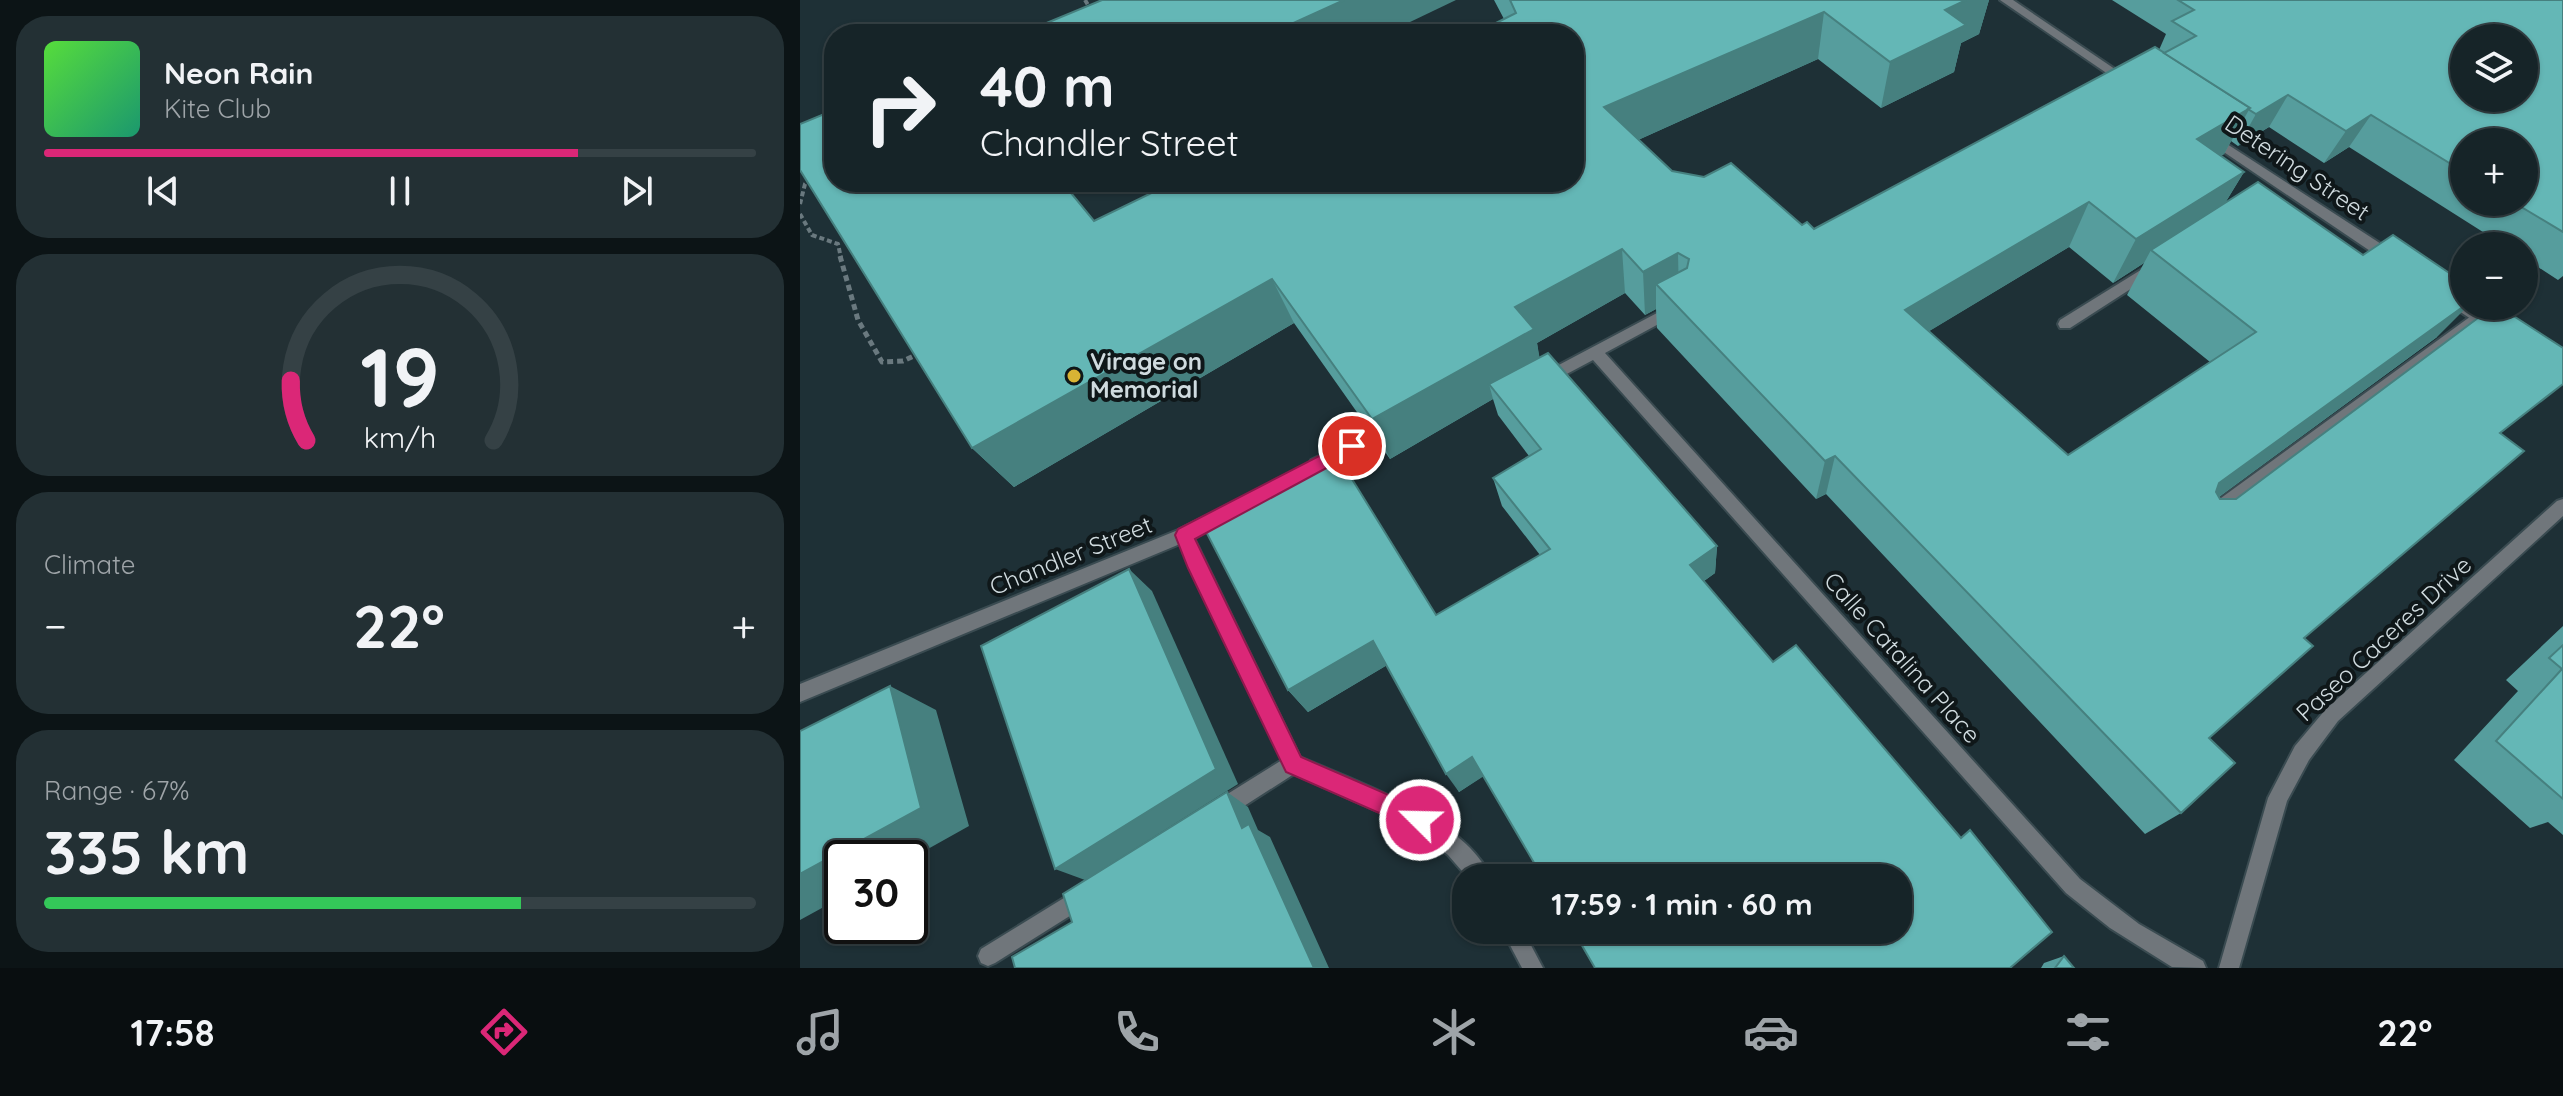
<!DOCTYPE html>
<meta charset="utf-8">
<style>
:root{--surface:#162428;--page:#233034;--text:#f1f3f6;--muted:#9ea4a8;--line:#354145;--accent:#db2777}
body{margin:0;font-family:Quicksand,sans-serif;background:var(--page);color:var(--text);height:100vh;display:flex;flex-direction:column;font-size:30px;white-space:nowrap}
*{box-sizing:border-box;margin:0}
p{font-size:26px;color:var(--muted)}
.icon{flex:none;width:44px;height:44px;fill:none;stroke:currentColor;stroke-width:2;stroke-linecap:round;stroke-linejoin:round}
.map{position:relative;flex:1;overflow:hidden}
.sheet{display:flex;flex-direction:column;gap:16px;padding:16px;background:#0c1416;width:800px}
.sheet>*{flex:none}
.top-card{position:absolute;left:24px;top:24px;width:760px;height:168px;border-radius:32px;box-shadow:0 2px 6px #0004,0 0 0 2px var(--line);background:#162428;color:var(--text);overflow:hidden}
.controls{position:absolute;left:1650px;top:24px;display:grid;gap:16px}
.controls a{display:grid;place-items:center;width:88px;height:88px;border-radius:50%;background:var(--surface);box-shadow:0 2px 6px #0004,0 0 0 2px var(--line);font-size:40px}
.speed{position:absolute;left:24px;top:840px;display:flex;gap:16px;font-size:40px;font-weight:700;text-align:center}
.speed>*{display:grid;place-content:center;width:104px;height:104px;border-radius:50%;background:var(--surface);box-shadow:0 2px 6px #0004,0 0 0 2px var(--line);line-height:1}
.speed .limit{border:4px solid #111;border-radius:12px;background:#fff;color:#111}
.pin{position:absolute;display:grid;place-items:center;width:68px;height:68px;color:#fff;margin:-34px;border:4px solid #fff;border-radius:50%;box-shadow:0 2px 8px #0007}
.me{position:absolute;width:88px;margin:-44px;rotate:293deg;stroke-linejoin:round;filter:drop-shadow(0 0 6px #0008)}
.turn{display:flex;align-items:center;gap:28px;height:168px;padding:0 24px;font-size:36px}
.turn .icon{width:104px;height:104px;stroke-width:2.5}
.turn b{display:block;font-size:56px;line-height:68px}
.big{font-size:60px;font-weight:700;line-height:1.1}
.sheet .card{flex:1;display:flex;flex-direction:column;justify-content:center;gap:12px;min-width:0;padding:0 28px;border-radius:32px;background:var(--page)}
.sheet .dial{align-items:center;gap:0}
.dial svg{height:208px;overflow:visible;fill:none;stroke:var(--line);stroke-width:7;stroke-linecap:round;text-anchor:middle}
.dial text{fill:var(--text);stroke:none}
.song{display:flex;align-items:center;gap:24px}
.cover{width:96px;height:96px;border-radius:12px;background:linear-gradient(135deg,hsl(110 70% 55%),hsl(160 70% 35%))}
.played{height:8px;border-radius:4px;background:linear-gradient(90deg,var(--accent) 75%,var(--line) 75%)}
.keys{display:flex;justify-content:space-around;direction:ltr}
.heat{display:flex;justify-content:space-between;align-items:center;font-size:44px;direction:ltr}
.charge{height:12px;border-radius:6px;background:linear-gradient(90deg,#34c759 67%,var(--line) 0)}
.trip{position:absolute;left:652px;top:864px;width:460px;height:80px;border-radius:32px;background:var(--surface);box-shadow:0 2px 6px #0004,0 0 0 2px var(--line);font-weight:700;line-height:80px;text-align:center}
.tabs{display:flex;height:128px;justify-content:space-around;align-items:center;background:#090e10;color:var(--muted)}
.tabs .icon{width:56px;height:56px}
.tabs .selected{color:var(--accent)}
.tabs b{font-size:36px;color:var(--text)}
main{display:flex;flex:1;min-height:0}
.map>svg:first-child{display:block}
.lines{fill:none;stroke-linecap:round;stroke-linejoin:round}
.service-casing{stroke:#3a4b51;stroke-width:4}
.minor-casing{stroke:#3a4b51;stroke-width:4}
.tertiary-casing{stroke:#3a4b51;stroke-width:4}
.path-far1{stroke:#6a797f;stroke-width:4;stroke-dasharray:5 3;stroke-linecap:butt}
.path{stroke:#6a797f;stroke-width:5;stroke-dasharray:6 4;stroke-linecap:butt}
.service{fill:#70767b;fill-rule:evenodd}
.minor{fill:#70767b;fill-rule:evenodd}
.tertiary{fill:#70767b;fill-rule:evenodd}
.wall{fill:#569d9d;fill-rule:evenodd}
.shaded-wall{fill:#46807f}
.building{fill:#64b7b6;stroke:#46807f;stroke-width:2;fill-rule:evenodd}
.route{fill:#db2777;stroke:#8e194d;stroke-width:2}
.poi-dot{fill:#d9b434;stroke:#0f1719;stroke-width:3}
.labels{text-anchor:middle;stroke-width:8;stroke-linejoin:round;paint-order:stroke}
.street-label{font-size:24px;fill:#d0dbdf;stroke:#0f1719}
.poi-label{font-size:24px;font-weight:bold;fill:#d0dbdf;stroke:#0f1719;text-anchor:start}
</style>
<main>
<section class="sheet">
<div class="card">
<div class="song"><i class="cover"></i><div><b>Neon Rain</b><p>Kite Club</p></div></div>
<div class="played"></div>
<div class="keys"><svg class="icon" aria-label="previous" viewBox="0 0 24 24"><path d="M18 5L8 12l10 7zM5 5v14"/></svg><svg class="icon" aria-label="pause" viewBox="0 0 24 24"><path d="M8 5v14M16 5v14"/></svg><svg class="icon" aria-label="next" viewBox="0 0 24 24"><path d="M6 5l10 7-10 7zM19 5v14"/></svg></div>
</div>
<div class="card dial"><svg viewBox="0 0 100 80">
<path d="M14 69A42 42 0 1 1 86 69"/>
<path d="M14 69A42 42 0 0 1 8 46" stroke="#db2777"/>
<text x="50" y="56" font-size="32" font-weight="700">19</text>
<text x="50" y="72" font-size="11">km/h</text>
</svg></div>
<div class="card"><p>Climate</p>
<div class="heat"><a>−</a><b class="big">22°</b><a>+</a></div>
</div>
<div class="card"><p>Range · 67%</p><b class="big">335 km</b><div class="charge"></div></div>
</section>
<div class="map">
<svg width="1763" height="968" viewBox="0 0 1763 968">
<rect width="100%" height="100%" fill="#1e3036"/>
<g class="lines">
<g class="service-casing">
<g id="service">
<path d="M1352 263 1357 264 1359 268 1357 272 1270 328H1260L1258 324 1260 320Z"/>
<path d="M1678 311 1685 316 1683 320 1422 516 1416 518 1410 516 1408 511 1410 506Z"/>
</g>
</g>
<g class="minor-casing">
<g id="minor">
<path d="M874 304 879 305 881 309 879 313 805 353 1280 879 1339 924 1403 961 1406 968 1372 967 1310 928 1266 893 793 360 748 384H738L736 380 738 376Z"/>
<path d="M552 440 558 441 560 446 558 451 523 470H511L509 465 511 460Z"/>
<path d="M1763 499V516L1538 721 1509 760 1487 801 1439 968H1419L1468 798 1495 746 1526 709 1757 501Z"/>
<path d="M422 508 428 510 430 515 428 520 394 538 500 757C556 782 666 818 691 878H668L648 855 613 827 494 774 427 817 420 820 413 817 410 810 413 803 482 760 380 544 0 702V684L378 530Z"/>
<path d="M285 885 292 888 295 895 292 902 195 963 188 966 181 963 178 956 181 949Z"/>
<path d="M702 930H723L743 968H722Z"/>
</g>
</g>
<g class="tertiary-casing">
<g id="tertiary">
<path d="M1200 0H1213L1334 82 1332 85H1324Z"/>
<path d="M1410 133 1595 253 1597 257 1595 261H1585L1406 140 1404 137Z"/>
<path d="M1649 292 1664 300V306H1673L1702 325 1704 329 1702 333H1692L1644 301 1642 297 1644 293Z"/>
</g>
</g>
<g class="path-far1">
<path d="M285 0 291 10"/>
<path d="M0 204 5 184 12 177"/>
<path d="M0 214 12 235 38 244 41 258"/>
</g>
<path class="path" d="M40 256 58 320 82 362 103 361 120 353"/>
<use href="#service" class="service"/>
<use href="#minor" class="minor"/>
<use href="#tertiary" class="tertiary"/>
</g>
<g class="wall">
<path d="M694 0H1189L1179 34 1161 43 1154 72 1081 108 1018 59 838 140 872 171 1014 229 1359 50 1366 34 1312 0H1763V276L1758 280 1724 258V246H1705L1549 147 1524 163 1469 127 1438 146 1431 141 1424 154 1421 156 1444 172 1425 203 1637 337 1419 497 1420 499H1436L1700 434 1409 738 1381 813 1345 834 1026 494 1016 499 857 328 856 309 845 315 825 293 737 343 739 357 917 546 915 573 904 581 973 662 1161 838 1252 932 683 776 659 792 587 665 508 712 488 690 636 615 740 555 702 506 693 478 729 456 698 415 693 399 590 459 494 323 214 487 172 448 34 182H275L265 187 294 221 704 19ZM1664 142 1724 202H1664ZM1269 247 1313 283 1344 263 1327 295 1410 362 1268 455 1129 331Z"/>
<path d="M1763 626V835L1748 822 1730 828 1654 760 1718 691 1706 680Z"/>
<path d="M1264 956 1274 968H1241L1244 963Z"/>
</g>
<g class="shaded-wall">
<path d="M544 0H656L585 34H469Z"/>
<path d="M1166 0H1189L1179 34 1161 43 1154 72 1081 108 1090 62 1145 10Z"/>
<path d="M1024 12 1018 59 807 154 804 107Z"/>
<path d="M1488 95 1469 127 1438 146 1456 114Z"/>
<path d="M1450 108 1424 154 1372 185 1397 139Z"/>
<path d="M1571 115 1549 147 1524 163 1546 131Z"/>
<path d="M1444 172 1416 218 1351 250 1344 263 1313 283 1336 239Z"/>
<path d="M256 182H275L261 189Z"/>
<path d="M1289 202 1269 247 1093 353 1105 310Z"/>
<path d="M822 249 825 293 737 343 742 371 689 384 693 399 590 459 572 419 715 307Z"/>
<path d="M878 253 879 297 856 284V309L845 315 843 272Z"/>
<path d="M472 279 494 323 214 487 172 448Z"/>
<path d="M1664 306H1668L1637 337 1386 521 1419 483Z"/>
<path d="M1035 456 1026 494 1016 499 1025 461Z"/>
<path d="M917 546 915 573 890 591V565Z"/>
<path d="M329 569 352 591 438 784 285 880 255 869Z"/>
<path d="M573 641 589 664 508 712 488 690Z"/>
<path d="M90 686 136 710 169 826 110 859 42 858V897L0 920V874Z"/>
<path d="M672 757 684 776 659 792 646 774Z"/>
<path d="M427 792 448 807 458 830 470 837 529 968H514L442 828Z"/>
</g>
<g class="building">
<path d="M302 0H544L469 34H220Z"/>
<path d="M710 0H1166L1145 10 1166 25 1090 62 1024 12 804 107 872 171 904 177 931 163 1002 225 1007 222 1014 229 1355 47 1450 108 1397 139 1444 172 1336 239 1289 202 1105 310 1268 455 1456 332 1351 250 1458 182 1563 255 1593 235 1664 283V306L1419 483 1416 492 1420 499H1436L1694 306H1698L1763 348V384L1700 433 1724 451 1504 638 1513 646 1409 738 1435 763 1381 813 1035 456 1025 461 856 284 887 268 889 259 878 253 843 272 822 249 715 307 734 329 572 419 472 279 172 448 0 170V124L34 110V182H262L294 221 374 182H774V34H674L716 13Z"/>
<path d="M1378 0H1763V232L1713 202H1724V142H1664V172L1571 115 1546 131 1488 95 1456 114 1448 109 1450 108 1364 53 1396 36 1372 21 1394 10ZM1664 38H1724V98H1664Z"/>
<path d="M748 353 917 546 890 565 973 662 996 645 1161 838 1170 830 1252 932 1210 968H795L773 930H1098V878H743L672 757 646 774 573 641 488 690 400 520 534 450 636 615 750 549 693 478 741 449 689 384Z"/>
<path d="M329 569 416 769 255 869 181 646Z"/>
<path d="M1763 645V799L1696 741 1762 669 1749 658Z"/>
<path d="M90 686 121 808 0 874V731Z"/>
<path d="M427 792 442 828 449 824 514 968H215L212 957 272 922 263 894Z"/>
<path d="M1264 956 1274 968H1255Z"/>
</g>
<path class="route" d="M552 439 560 446 558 451 395 539 501 757 628 812 631 820 628 828 620 831 486 772 388 568 375 535 378 529Z"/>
<circle class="poi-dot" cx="274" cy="376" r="8"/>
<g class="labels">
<g class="street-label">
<text transform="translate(1497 168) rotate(34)" y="8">Detering Street</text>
<text transform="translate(271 556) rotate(-22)" y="8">Chandler Street</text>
<text transform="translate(1584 639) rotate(-43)" y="8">Paseo Caceres Drive</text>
<text transform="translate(1102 658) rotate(48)" y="8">Calle Catalina Place</text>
</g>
<g class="poi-label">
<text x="290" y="370">Virage on<tspan x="290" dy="28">Memorial</tspan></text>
</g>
</g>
</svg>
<div class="controls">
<a><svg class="icon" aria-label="layers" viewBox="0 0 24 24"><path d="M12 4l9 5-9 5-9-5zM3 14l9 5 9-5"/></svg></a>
<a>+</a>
<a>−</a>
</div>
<div class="speed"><div class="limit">30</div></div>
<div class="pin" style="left:552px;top:446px;background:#d93025"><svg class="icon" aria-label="arrive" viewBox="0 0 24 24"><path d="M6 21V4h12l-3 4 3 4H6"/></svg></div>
<svg class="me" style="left:620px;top:820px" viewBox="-20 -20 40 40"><circle r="17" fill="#db2777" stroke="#fff" stroke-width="3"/><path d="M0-11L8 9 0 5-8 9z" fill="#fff"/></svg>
<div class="trip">17:59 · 1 min · 60 m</div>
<div class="top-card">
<div class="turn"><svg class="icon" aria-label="right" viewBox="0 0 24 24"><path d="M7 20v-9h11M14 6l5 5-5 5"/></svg><div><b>40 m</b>Chandler Street</div></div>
</div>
</div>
</main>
<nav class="tabs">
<b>17:58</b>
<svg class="icon selected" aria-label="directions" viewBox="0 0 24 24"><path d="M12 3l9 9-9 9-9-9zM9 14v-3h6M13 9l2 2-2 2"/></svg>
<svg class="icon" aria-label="music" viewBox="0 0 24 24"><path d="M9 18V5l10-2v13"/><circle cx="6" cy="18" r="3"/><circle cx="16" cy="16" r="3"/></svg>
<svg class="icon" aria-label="phone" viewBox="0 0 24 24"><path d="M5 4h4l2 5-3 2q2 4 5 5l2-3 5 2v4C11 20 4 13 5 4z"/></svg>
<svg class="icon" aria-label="climate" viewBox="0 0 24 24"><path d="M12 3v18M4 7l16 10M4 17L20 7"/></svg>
<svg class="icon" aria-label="car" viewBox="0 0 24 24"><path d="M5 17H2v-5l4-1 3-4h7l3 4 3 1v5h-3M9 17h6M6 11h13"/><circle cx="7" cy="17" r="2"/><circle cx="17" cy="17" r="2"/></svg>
<svg class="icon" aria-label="filters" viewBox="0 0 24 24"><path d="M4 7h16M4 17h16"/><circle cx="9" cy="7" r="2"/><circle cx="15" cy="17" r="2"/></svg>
<b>22°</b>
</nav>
